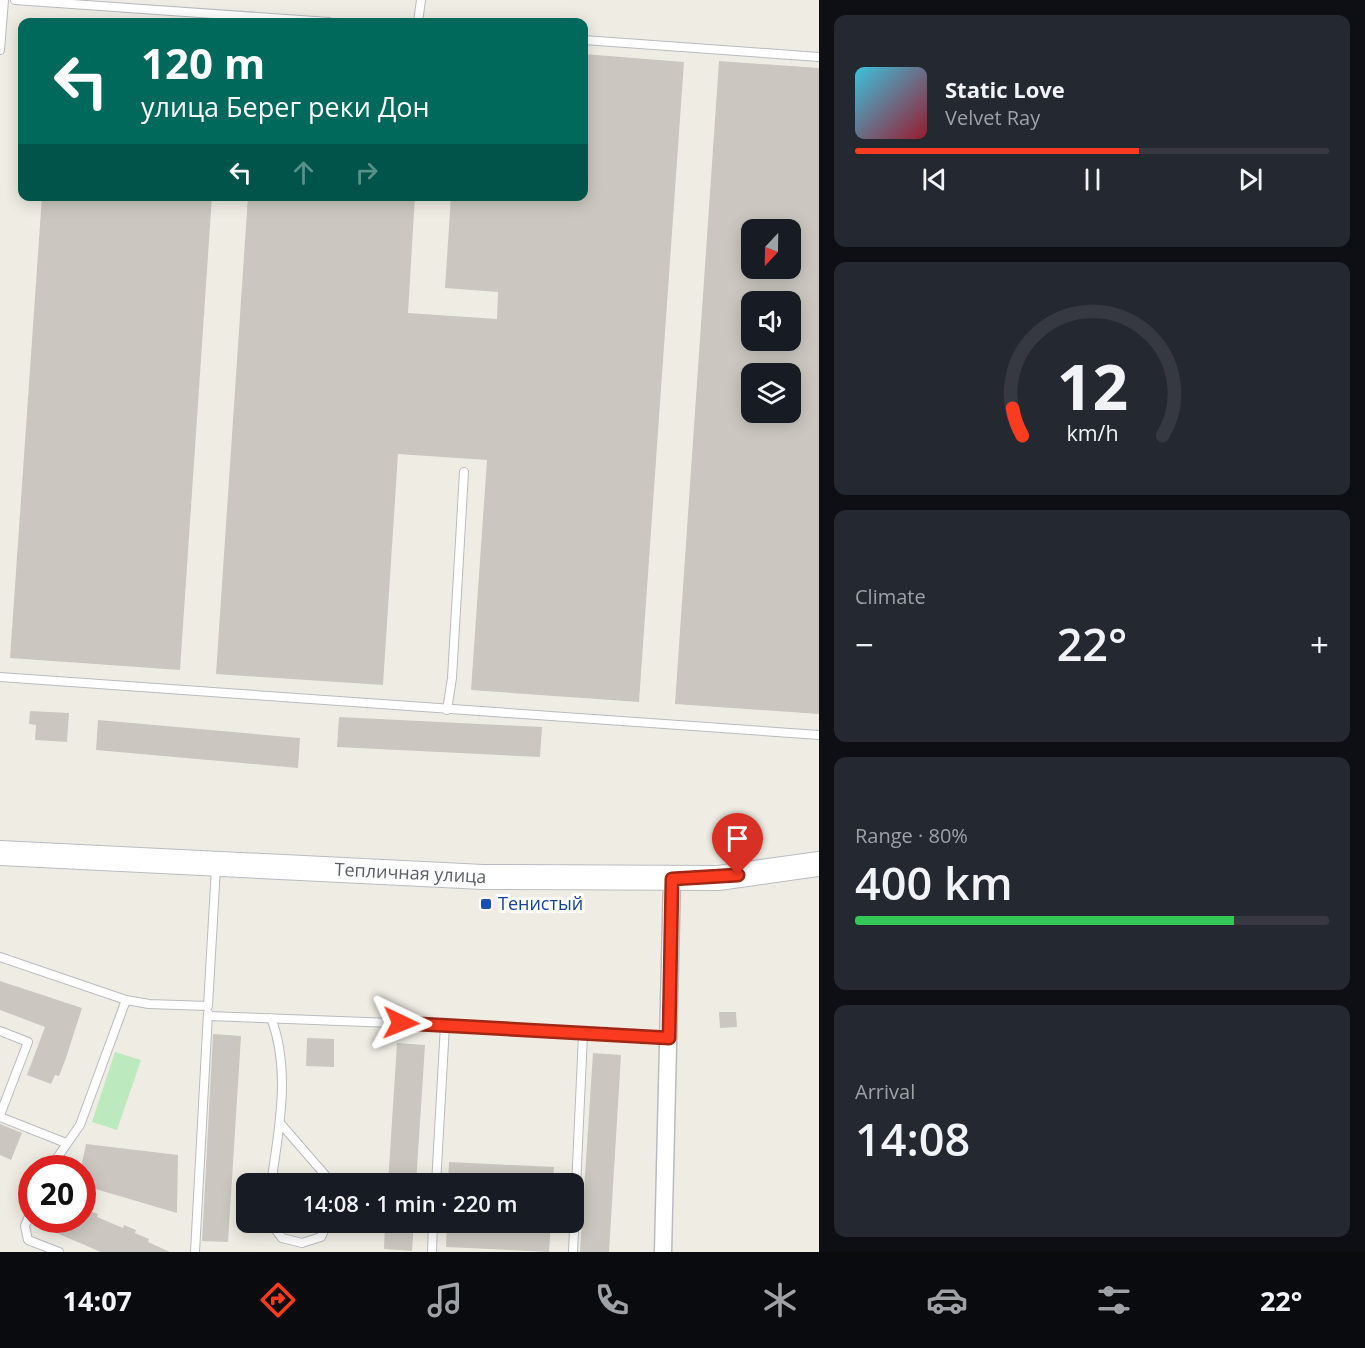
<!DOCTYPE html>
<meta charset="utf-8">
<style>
:root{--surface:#171b24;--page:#242831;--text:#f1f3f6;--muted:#9ea1a6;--line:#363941;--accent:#fa3b1f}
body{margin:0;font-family:"Open Sans",sans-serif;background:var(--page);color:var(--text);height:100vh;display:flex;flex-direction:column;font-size:22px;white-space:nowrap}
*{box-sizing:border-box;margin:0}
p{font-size:20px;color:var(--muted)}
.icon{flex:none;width:33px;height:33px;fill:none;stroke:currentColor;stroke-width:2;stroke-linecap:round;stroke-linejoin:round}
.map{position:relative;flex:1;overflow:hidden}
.sheet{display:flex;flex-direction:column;gap:15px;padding:15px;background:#0d0f14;width:546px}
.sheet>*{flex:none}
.top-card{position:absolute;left:18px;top:18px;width:570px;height:183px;border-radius:12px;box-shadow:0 3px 15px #0003;background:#00695c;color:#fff;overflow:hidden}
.needle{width:39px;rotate:202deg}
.controls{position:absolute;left:741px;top:219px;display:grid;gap:12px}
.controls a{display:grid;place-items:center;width:60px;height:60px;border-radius:12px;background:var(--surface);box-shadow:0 3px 15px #0003;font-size:30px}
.speed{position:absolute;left:18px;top:1155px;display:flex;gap:12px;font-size:30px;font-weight:700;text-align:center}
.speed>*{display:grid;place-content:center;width:78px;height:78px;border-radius:50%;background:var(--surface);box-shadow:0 3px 15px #0003;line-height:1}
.speed .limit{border:9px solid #d22;background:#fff;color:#111}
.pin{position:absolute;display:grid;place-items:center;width:51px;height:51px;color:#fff;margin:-62px -26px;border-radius:50% 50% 50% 0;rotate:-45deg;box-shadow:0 0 6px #0007}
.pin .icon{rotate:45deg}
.me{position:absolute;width:66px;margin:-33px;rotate:92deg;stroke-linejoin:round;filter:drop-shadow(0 0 4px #0008)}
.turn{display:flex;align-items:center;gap:21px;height:126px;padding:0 24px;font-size:27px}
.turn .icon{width:78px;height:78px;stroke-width:2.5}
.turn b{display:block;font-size:42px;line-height:51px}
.lanes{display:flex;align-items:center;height:57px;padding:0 24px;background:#0003;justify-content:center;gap:30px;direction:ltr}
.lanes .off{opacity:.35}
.big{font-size:45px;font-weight:600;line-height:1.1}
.sheet .card{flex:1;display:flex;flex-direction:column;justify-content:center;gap:9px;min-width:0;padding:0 21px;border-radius:12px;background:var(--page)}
.sheet .dial{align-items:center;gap:0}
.dial svg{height:156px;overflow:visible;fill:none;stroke:var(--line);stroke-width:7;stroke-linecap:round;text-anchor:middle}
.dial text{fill:var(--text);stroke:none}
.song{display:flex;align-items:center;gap:18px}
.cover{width:72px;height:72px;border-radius:9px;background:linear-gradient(135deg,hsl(190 70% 55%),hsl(350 70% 35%))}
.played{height:6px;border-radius:3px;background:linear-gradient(90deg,var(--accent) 60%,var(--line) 60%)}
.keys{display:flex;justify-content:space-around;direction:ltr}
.heat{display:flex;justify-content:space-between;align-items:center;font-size:33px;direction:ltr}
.charge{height:9px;border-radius:4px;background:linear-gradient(90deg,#34c759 80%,var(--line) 0)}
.trip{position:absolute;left:236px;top:1173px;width:348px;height:60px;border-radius:12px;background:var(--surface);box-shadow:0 3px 15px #0003;font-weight:600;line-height:60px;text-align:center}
.menu{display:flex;height:96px;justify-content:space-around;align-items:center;background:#090b0e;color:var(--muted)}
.menu .icon{width:42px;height:42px}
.menu .active{color:var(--accent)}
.menu b{font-size:27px;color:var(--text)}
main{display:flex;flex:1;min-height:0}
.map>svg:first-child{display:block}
.pitch{fill:#bde9bf}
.building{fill:#cbc7c0;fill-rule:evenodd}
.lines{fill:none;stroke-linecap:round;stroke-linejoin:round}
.lane-casing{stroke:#b8bbc1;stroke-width:10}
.street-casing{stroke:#b8bbc1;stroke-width:19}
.secondary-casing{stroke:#b9bcc3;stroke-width:26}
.lane{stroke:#fff;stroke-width:8}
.street{stroke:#fff;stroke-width:16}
.secondary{stroke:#fff;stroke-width:24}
.route-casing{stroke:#a22614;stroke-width:15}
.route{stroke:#fa3b1f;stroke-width:10}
.transit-dot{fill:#1a4fb4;stroke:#fff;stroke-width:2}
.labels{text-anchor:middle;stroke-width:6;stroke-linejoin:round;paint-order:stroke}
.street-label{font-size:18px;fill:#5b5f65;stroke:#fff}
.transit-label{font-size:18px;fill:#164399;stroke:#fff;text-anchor:start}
</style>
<main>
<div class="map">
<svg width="819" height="1252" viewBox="0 0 819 1252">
<rect width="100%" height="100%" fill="#efede3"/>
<path class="pitch" d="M115 1052 141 1060 117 1130 92 1122Z"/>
<g class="building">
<path d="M584 54 684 62 639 702 471 690 487 460 398 454 383 685 216 674 248 196H415L408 313 497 319 498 292 445 288 451 196H584Z"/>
<path d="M719 61 819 68V714L675 704ZM752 230H790V268H752ZM752 302H790V340H752ZM752 374H790V412H752Z"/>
<path d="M42 196H212L180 670 10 658Z"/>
<path d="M30 711 69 713 67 742 35 740 36 725 29 724Z"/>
<path d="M339 717 542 727 540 757 337 747Z"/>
<path d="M98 720 300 738 298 768 96 750Z"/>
<path d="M0 981 82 1008 66 1058 59 1076 55 1075 51 1084 27 1075 45 1027 0 1010Z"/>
<path d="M719 1012H736L737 1027 720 1028Z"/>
<path d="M213 1034 241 1036 228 1242 202 1241Z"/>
<path d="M307 1038 334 1039V1067L306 1066Z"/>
<path d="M397 1043 425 1045 416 1184H388Z"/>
<path d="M593 1053 621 1055 609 1252H580Z"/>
<path d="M0 1124 22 1133 11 1160 0 1155Z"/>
<path d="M86 1144 178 1155 177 1213 82 1185 81 1168Z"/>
<path d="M449 1162 554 1167 553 1184H448Z"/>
<path d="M82 1208 98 1214 97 1217 123 1228 124 1225 136 1230 135 1233 149 1239 148 1242 170 1252H101L33 1223 35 1220H82Z"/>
<path d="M385 1222H414L412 1251 384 1249Z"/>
<path d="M447 1222H551L549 1252 446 1247Z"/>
</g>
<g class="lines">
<g class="lane-casing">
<g id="lane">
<path d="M15 0 329 22"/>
<path d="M418 22 421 0"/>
<path d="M584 40 819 57"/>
<path d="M0 50 4 0"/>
<path d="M0 677 819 735"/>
<path d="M447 710 452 678 464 472"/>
<path d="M0 957 126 1000 149 1004 208 1006 216 867"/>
<path d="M208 1016 445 1025 669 1038"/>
<path d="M271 1018C291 1069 279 1130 271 1184"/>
<path d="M0 1031 28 1042 0 1115"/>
<path d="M0 1117 66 1143"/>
<path d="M280 1123 326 1176 327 1184"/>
<path d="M50 1168 80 1125 126 1000"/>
<path d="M436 1184 445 1025"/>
<path d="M32 1209 25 1226 28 1240 59 1252"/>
<path d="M270 1222 282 1238 302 1243 321 1237 328 1222"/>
<path d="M195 1252 208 1013"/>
<path d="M432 1252 433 1222"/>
<path d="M573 1252 583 1035"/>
</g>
</g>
<g class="street-casing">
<path id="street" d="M663 1252 672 879"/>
</g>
<g class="secondary-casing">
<g id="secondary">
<path id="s1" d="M0 853 483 877 718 878 819 864"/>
</g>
</g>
<use href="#lane" class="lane"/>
<use href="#street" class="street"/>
<use href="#secondary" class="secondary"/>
</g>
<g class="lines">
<g class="route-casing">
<path id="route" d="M401 1023 669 1038 672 879 738 875"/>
</g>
<use href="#route" class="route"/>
</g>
<rect class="transit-dot" x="480" y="898" width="12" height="12" rx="3"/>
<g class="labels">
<g class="street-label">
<text dy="6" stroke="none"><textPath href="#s1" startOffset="411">Тепличная улица</textPath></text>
</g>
<g class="transit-label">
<text x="498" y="910">Тенистый</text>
</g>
</g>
</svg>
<div class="controls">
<a><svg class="needle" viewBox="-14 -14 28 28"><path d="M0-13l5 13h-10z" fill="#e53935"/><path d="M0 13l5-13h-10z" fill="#9ea1a6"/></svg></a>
<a><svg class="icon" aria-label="sound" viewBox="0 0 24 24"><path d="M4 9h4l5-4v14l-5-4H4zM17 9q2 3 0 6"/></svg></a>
<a><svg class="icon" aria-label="layers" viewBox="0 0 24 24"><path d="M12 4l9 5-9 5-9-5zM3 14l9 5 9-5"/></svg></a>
</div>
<div class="speed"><div class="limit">20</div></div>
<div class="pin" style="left:738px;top:875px;background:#d93025"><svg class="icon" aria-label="arrive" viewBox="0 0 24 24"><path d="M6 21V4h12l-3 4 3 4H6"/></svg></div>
<svg class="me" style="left:401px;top:1023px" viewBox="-20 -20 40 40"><path d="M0-17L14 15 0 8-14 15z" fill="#fa3b1f" stroke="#fff" stroke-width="4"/></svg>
<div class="trip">14:08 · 1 min · 220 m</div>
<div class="top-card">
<div class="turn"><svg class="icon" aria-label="left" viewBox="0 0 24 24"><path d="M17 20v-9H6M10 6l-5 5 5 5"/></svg><div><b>120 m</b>улица Берег реки Дон</div></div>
<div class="lanes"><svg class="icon" aria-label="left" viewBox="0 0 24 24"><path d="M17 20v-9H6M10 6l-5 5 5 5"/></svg><svg class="icon off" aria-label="ahead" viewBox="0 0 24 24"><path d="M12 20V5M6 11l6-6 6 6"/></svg><svg class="icon off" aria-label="right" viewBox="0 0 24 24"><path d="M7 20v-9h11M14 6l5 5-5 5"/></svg></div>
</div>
</div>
<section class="sheet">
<div class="card">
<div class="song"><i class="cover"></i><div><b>Static Love</b><p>Velvet Ray</p></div></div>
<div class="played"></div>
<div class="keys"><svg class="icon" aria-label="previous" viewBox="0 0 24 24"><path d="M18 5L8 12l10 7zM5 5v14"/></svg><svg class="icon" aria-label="pause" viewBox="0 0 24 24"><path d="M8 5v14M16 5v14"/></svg><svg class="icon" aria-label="next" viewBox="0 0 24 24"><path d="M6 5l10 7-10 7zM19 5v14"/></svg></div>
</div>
<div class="card dial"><svg viewBox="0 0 100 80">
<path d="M14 69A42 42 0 1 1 86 69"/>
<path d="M14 69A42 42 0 0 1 9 55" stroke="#fa3b1f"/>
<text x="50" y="56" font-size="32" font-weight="700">12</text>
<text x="50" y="72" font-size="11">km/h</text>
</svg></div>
<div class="card"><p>Climate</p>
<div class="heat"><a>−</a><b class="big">22°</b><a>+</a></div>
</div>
<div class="card"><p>Range · 80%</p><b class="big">400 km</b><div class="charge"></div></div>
<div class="card"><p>Arrival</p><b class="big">14:08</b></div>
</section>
</main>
<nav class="menu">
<b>14:07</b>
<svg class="icon active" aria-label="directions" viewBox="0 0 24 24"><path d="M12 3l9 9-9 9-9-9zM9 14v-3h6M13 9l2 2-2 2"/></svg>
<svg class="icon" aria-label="music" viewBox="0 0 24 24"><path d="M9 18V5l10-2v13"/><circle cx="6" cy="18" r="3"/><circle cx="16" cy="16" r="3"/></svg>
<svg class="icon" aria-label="phone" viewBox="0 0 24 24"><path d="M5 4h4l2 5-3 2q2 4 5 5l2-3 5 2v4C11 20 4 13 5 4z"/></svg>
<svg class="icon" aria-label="climate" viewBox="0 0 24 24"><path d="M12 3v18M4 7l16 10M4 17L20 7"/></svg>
<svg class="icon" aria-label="car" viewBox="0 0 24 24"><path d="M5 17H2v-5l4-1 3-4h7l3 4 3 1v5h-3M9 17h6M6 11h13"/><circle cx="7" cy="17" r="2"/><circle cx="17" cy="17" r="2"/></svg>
<svg class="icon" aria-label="filters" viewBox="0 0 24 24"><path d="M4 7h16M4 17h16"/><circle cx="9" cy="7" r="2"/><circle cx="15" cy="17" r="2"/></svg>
<b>22°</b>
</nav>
